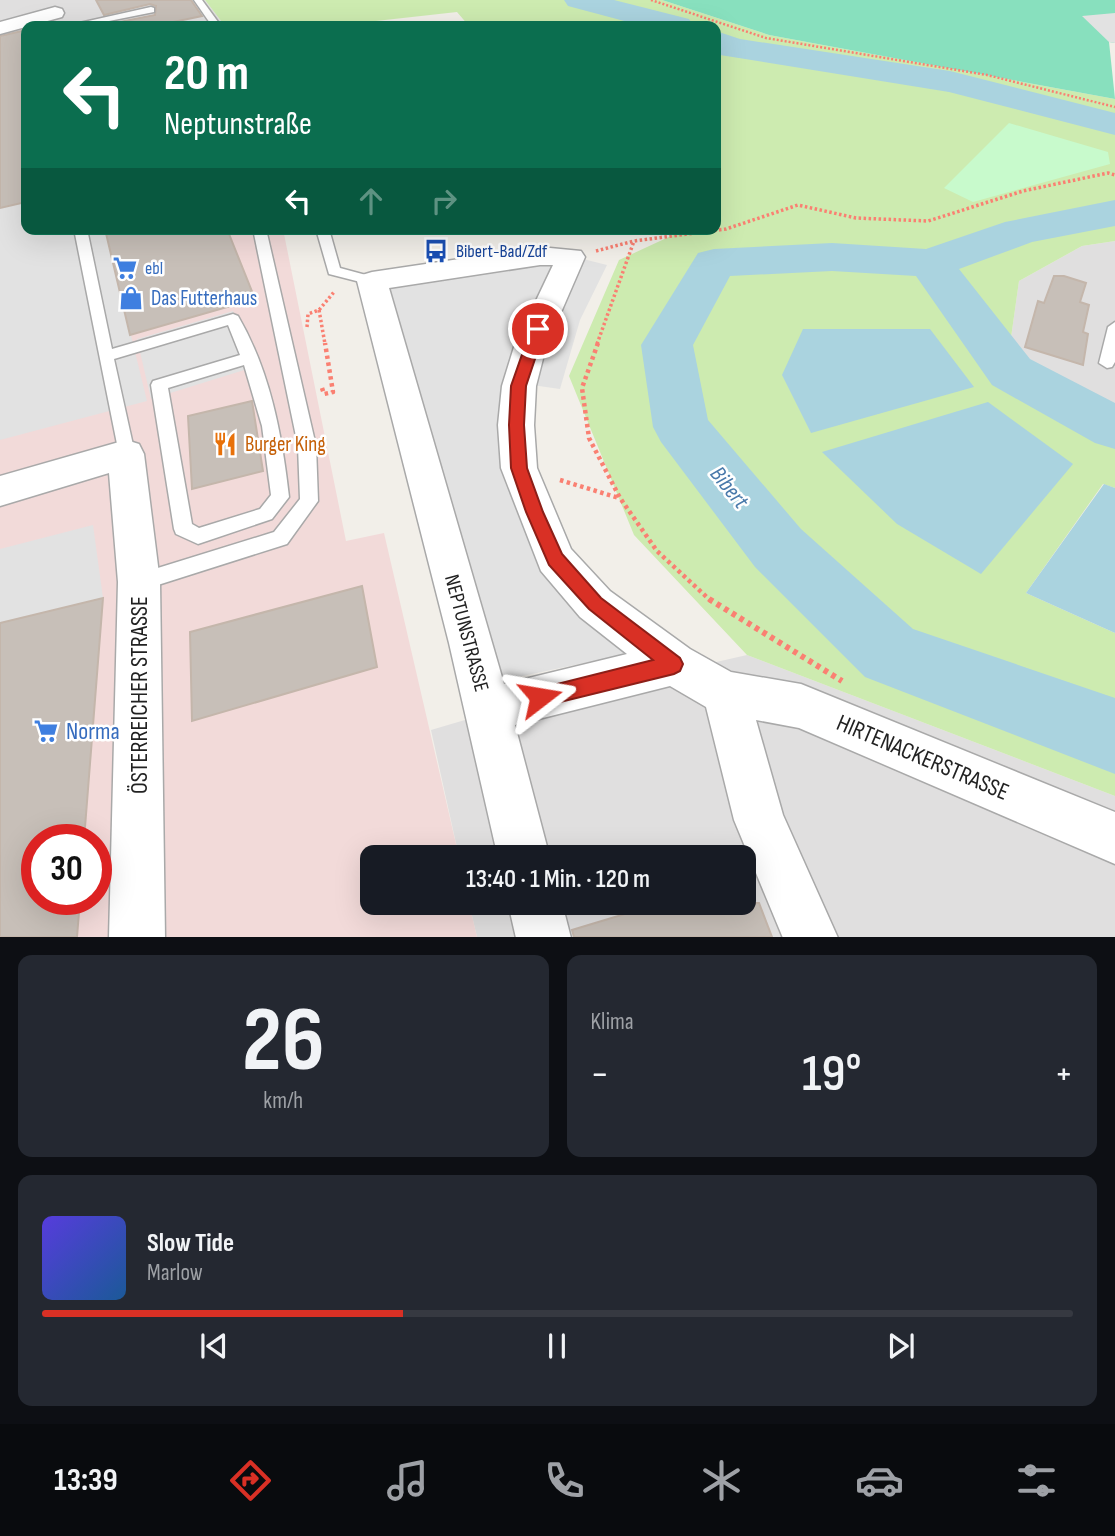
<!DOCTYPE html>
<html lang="de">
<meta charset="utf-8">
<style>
:root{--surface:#171b24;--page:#242831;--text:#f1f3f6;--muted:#9ea1a6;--line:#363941;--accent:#d93025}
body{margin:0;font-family:"Sofia Sans Condensed",sans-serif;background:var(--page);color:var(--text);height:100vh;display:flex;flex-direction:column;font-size:26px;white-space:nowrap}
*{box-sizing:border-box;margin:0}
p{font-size:23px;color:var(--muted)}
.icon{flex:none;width:38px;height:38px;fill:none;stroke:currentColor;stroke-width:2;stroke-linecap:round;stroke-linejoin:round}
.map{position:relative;height:937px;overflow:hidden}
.side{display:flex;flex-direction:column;gap:18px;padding:18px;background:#0d0f14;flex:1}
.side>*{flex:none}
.guide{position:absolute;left:21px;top:21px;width:700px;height:214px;border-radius:14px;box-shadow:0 7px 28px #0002;background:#0b6e4f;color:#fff;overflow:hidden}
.speed{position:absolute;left:21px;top:824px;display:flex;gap:14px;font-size:35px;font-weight:700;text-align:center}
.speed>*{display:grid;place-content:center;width:91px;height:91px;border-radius:50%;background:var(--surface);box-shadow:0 7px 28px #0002;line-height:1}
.speed .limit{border:10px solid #d22;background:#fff;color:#111}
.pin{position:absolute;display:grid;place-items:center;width:60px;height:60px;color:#fff;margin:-30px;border:4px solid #fff;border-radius:50%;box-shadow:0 2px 7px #0007}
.me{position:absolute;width:77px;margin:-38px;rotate:76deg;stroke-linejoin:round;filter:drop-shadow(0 0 5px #0008)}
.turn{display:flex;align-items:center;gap:24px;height:147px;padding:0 28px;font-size:32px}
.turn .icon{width:91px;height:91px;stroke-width:2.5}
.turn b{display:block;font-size:49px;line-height:60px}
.lanes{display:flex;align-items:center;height:66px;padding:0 28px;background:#0003;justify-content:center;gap:35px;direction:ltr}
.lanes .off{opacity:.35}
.big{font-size:52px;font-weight:600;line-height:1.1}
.side .widget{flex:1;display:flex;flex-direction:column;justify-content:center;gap:10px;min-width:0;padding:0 24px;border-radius:14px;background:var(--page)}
.side .dial{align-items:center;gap:0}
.dial b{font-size:91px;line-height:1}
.song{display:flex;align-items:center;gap:21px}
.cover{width:84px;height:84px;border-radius:10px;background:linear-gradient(135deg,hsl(250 70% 55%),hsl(210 70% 35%))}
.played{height:7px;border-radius:4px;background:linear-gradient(90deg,var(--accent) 35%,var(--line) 35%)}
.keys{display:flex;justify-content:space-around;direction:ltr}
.heat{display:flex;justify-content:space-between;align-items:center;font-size:38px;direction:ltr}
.side .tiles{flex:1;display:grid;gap:18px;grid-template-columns:1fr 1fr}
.widget:last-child{grid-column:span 2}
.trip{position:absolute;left:360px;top:845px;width:396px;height:70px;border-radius:14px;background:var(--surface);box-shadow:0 7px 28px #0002;font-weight:600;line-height:70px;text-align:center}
.dock{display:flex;height:112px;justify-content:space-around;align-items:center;background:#090b0e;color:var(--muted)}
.dock .icon{width:49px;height:49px}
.dock .on{color:var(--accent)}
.dock b{font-size:32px;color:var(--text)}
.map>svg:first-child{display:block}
.residential{fill:#e0dfdf}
.commercial{fill:#f2dad9;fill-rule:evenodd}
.grass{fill:#cdebb0}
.park{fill:#c8facc}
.pitch{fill:#88e0be}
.parking{fill:#e2e2e2}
.water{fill:#aad3df}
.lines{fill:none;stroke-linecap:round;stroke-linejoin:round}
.river{fill:#aad3df;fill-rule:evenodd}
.building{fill:#c7bfb8;stroke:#c4b6ab;stroke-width:2}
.lane-casing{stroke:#a9a9a9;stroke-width:3}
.street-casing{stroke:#a9a9a9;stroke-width:3}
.path-far3{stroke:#fa8072;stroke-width:2.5;stroke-dasharray:2 2;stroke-linecap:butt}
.path-far2{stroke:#fa8072;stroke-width:3.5;stroke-dasharray:2.5 2.5;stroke-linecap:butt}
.path-far1{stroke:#fa8072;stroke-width:4.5;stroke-dasharray:3.5 3.5;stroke-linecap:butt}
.path{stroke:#fa8072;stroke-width:6;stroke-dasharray:4.5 4.5;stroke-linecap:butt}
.lane{fill:#fff;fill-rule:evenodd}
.street{fill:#fff;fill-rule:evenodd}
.route{fill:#d93025;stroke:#8d1f18;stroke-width:2}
.labels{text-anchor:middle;stroke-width:5;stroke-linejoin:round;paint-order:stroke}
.far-transit-label{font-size:18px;fill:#164399;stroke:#fff;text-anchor:start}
.far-shop-label{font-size:18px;fill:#366cbe;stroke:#fff;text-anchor:start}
.shop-label{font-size:21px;fill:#366cbe;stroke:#fff;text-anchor:start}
.food-label{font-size:21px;fill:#c56008;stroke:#fff;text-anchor:start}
.street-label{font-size:21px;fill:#222;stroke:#fff}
.water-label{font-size:23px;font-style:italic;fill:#4a7aab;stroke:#fff}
.near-street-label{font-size:24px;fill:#222;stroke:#fff}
.near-shop-label{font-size:24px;fill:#366cbe;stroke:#fff;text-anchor:start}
</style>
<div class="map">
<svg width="1115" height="938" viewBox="0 0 1115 938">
<rect width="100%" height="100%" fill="#f2efe9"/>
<g class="residential">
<path d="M0 0H205L225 26H26V108L0 113Z"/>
<path d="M1115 241V436L1008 359 1019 281 1082 246Z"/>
<path d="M747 655 1115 796V937H477L469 903H744V858L459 857 431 730 475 717Z"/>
</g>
<path class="commercial" d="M26 108V229H283L346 541 384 533 459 857 373 858V903H469L477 937H0V113ZM37 840H96V900H37Z"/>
<path class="grass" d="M205 0H662L769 35 1115 99V241L1082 246 1019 281 1008 359 1115 436V488L1103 484 1026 593 1115 633V796L747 655 634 535 569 376 619 260 686 229H716V26H469L457 12 331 26H225Z"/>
<path class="park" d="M1009 123 1108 152 1110 164 973 202 944 188Z"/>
<path class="pitch" d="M662 0H1115V43L1109 42 1115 99 769 35Z"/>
<g class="parking">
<path d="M1115 13V43L1109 42 1082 16Z"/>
<path d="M26 202V229H105L147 401 0 440V208Z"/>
<path d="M583 259 607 265 580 320 560 389 511 382 544 570 627 654 503 680 382 285 534 261 553 267Z"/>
<path d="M233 311 254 367 151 399 137 339Z"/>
<path d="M93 525 103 598 0 623V549Z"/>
</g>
<g class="water">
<path d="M803 329H930L974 387 811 433 782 375Z"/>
<path d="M988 402 1073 464 981 574 897 524 822 452Z"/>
<path d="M1104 484 1115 488V633L1026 593Z"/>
</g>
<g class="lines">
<g class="river">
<path d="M564 0H614L689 19 694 26H643L568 6Z"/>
<path d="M716 31 740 39 950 71 1115 113V135L949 92 720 55 716 53Z"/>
<path d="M1115 200V226L1032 242 959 269 1030 359 1115 403V449L1095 443 992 385 916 276 832 271 730 276 693 345 708 420 801 529 913 629 1115 698V774L865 677 755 567 661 442 653 427 641 345 698 253 714 249 832 243 926 249 1005 222Z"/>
</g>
</g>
<g class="building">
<path d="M96 0H191L202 16 154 26H111L109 24 155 15 156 6 150 4 104 15Z"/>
<path d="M26 30V202L0 208V36Z"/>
<path d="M105 229H227L255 299 130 335Z"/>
<path d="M1054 276H1064L1086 283 1080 302 1089 305 1083 332 1088 334 1083 365 1025 347 1038 301 1044 303Z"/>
<path d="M252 401 263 471 192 489 188 416Z"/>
<path d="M362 586 377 667 192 721 190 632Z"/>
<path d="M103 598 84 840H37V900H80L77 937H0V623Z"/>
<path d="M661 903H759L772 937H574L572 930Z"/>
</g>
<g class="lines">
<g class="lane-casing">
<g id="lane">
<path d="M194 0H202L221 26H212Z"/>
<path d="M151 7 154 8V12L84 26H66Z"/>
<path d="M74 229H87L112 349 233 314 238 316C270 371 282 434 289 497L272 519 198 544 176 534 174 529 151 385 153 381 240 355 228 325 114 359 135 454 132 459H120ZM244 365 262 426 271 495 260 509 199 528 192 524 168 388Z"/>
<path d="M253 229H266L316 446 318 501 287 544 139 591 132 588 129 582 132 576 274 532 300 499 298 446Z"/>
<path d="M316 229H329L340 268 377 278V284L372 285 329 274Z"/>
<path d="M1115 322V362L1112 367 1107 368 1099 363 1108 327Z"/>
</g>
</g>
<g class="street-casing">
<g id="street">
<path d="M55 7 62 9 64 13 62 17 0 34V22Z"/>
<path d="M540 247 581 251 585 257 546 347 536 386 534 425 537 468 571 549 610 591 690 649 731 672 801 684 1115 812V864L799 728 756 720 783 815 838 938H783L734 820 706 707 670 686 515 725 550 858H498L449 643 357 281 362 275 372 272ZM540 265H553L514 347 502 386 498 425 501 468 541 571 580 617 627 654 504 684 389 288Z"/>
<path d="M126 440 139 444 144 454 160 582 165 938H109L118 582 109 473 0 506V476Z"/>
<path d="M508 903H562L571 938H516Z"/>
</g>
</g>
<path class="path-far3" d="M651 0 766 38 987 75 1115 107"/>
<g class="path-far2">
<path d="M596 251 634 241 726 229 798 205 856 218 928 221 1023 191 1108 173 1115 175"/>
<path d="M319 310 325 344"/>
<path d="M307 327 308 314 319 310 334 292"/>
<path d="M597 344 634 241"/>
</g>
<g class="path-far1">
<path d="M598 343 582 388 589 438 620 498 657 551 711 601"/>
<path d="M322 388 324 394 333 392 325 343"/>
<path d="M560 480 619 498"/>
</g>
<path class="path" d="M709 599 842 681"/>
<use href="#lane" class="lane"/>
<use href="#street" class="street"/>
</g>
<path class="route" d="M538 324 545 329 526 386 524 425 527 468 543 512 562 554 601 598 680 658 683 664 680 671 674 674 540 707 533 704 531 697 533 690 653 660 589 609 549 565 526 512 511 468 509 425 511 386 531 329Z"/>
<defs>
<g id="bus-bare" transform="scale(1.89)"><path d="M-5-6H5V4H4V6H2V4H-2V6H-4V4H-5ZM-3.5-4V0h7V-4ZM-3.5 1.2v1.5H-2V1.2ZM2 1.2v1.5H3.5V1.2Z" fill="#1a4fb4" stroke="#fff" stroke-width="2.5" paint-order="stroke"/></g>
<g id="supermarket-bare" transform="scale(1.89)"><path d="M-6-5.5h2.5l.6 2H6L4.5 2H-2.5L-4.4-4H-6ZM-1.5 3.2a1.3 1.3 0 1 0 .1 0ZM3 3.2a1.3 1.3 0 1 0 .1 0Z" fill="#3f7fe0" stroke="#fff" stroke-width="2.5" paint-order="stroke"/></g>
<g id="shop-bare" transform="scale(1.89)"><path d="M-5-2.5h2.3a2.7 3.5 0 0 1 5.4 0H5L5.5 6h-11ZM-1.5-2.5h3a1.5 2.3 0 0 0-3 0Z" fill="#3f7fe0" stroke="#fff" stroke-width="2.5" paint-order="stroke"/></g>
<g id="restaurant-bare" transform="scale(1.89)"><path d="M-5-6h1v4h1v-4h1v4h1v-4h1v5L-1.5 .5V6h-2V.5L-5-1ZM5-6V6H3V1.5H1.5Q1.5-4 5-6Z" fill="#e8710a" stroke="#fff" stroke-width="2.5" paint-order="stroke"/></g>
</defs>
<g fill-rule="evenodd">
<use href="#bus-bare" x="436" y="251"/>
<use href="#supermarket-bare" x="125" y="268"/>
<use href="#shop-bare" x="131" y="298"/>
<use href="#restaurant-bare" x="225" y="444"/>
<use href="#supermarket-bare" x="46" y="731"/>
</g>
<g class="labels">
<g class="far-transit-label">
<text x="456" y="257">Bibert-Bad/Zdf</text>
</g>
<g class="far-shop-label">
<text x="145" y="274">ebl</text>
</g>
<g class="shop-label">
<text x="151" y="305">Das Futterhaus</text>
</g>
<g class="food-label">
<text x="245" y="451">Burger King</text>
</g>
<g class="street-label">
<text transform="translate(467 633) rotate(75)" y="7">NEPTUNSTRASSE</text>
</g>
<g class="water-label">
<text transform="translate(730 487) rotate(51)" y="8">Bibert</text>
</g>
<g class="near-street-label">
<text transform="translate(139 695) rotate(-90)" y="8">ÖSTERREICHER STRASSE</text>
<text transform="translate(923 757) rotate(23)" y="8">HIRTENACKERSTRASSE</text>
</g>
<g class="near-shop-label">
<text x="66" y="739">Norma</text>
</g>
</g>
</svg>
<div class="speed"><div class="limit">30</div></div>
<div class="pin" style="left:538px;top:329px;background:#d93025"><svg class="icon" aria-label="arrive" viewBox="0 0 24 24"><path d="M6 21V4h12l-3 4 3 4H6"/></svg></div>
<svg class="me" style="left:540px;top:697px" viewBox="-20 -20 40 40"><path d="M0-17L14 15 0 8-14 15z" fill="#d93025" stroke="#fff" stroke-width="4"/></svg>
<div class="trip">13:40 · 1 Min. · 120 m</div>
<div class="guide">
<div class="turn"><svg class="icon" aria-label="left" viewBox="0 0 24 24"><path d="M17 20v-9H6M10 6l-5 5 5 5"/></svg><div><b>20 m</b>Neptunstraße</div></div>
<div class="lanes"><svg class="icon" aria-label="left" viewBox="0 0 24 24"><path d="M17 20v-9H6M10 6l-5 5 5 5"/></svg><svg class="icon off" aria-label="ahead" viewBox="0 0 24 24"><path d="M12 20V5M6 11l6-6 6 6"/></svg><svg class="icon off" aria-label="right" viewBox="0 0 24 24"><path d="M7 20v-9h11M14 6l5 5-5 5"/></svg></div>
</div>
</div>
<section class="side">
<div class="tiles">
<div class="widget dial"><b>26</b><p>km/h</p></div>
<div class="widget"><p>Klima</p>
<div class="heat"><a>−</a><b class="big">19°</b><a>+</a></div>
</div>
<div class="widget">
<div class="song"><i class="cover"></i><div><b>Slow Tide</b><p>Marlow</p></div></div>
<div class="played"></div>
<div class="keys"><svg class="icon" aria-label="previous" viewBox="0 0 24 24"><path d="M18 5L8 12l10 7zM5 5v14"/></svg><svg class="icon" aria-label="pause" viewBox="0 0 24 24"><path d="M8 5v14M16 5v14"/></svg><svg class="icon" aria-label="next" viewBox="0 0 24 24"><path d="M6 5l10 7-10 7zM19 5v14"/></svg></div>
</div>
</div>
</section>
<nav class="dock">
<b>13:39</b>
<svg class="icon on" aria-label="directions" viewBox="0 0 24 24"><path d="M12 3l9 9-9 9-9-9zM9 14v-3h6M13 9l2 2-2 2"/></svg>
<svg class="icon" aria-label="music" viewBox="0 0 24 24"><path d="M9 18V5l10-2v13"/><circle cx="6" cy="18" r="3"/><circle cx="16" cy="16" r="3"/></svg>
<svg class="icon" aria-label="phone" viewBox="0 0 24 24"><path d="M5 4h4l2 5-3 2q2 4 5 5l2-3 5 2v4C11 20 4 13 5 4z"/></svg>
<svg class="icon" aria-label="climate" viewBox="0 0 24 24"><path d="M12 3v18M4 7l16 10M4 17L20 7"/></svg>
<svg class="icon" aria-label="car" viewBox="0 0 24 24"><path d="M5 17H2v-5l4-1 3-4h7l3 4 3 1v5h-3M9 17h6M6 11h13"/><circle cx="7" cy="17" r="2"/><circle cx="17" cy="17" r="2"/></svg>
<svg class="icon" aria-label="filters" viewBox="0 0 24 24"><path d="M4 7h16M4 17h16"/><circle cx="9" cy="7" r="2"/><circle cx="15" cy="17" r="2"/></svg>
</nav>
